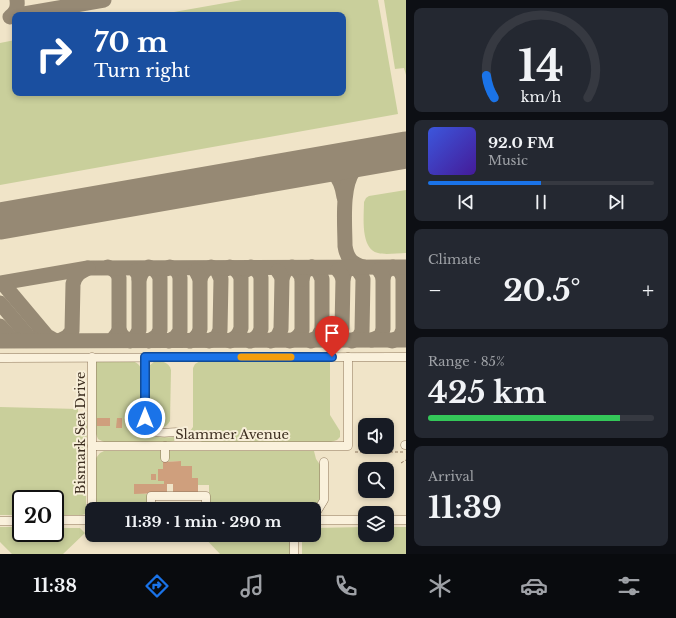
<!DOCTYPE html>
<meta charset="utf-8">
<style>
:root{--surface:#171b24;--page:#242831;--text:#f1f3f6;--muted:#9ea1a6;--line:#363941;--accent:#1a73e8}
body{margin:0;font-family:"Libre Baskerville",serif;background:var(--page);color:var(--text);height:100vh;display:flex;flex-direction:column;font-size:15px;white-space:nowrap}
*{box-sizing:border-box;margin:0}
p{font-size:13px;color:var(--muted)}
.icon{flex:none;width:22px;height:22px;fill:none;stroke:currentColor;stroke-width:2;stroke-linecap:round;stroke-linejoin:round}
.map{position:relative;flex:1;overflow:hidden}
.sheet{display:flex;flex-direction:column;gap:8px;padding:8px;background:#0d0f14;width:270px}
.sheet>*{flex:none}
.guide{position:absolute;left:12px;top:12px;width:334px;height:84px;border-radius:8px;box-shadow:0 2px 6px #0003;background:#1a4fa0;color:#fff;overflow:hidden}
.controls{position:absolute;left:358px;top:418px;display:grid;gap:8px}
.controls a{display:grid;place-items:center;width:36px;height:36px;border-radius:8px;background:var(--surface);box-shadow:0 2px 6px #0003;font-size:20px}
.speed{position:absolute;left:12px;top:490px;display:flex;gap:8px;font-size:20px;font-weight:700;text-align:center}
.speed>*{display:grid;place-content:center;width:52px;height:52px;border-radius:50%;background:var(--surface);box-shadow:0 2px 6px #0003;line-height:1}
.speed .limit{border:2px solid #111;border-radius:6px;background:#fff;color:#111}
.pin{position:absolute;display:grid;place-items:center;width:34px;height:34px;color:#fff;margin:-41px -17px;border-radius:50% 50% 50% 0;rotate:-45deg;box-shadow:0 0 4px #0007}
.pin .icon{rotate:45deg}
.me{position:absolute;width:44px;margin:-22px;rotate:0deg;stroke-linejoin:round;filter:drop-shadow(0 0 3px #0008)}
.turn{display:flex;align-items:center;gap:14px;height:84px;padding:0 16px;font-size:18px}
.turn .icon{width:52px;height:52px;stroke-width:2.5}
.turn b{display:block;font-size:28px;line-height:34px}
.big{font-size:30px;font-weight:700;line-height:1.1}
.sheet .tile{flex:1;display:flex;flex-direction:column;justify-content:center;gap:6px;min-width:0;padding:0 14px;border-radius:8px;background:var(--page)}
.sheet .dial{align-items:center;gap:0}
.dial svg{height:104px;overflow:visible;fill:none;stroke:var(--line);stroke-width:7;stroke-linecap:round;text-anchor:middle}
.dial text{fill:var(--text);stroke:none}
.song{display:flex;align-items:center;gap:12px}
.cover{width:48px;height:48px;border-radius:6px;background:linear-gradient(135deg,hsl(230 70% 55%),hsl(260 70% 35%))}
.played{height:4px;border-radius:2px;background:linear-gradient(90deg,var(--accent) 50%,var(--line) 50%)}
.keys{display:flex;justify-content:space-around;direction:ltr}
.heat{display:flex;justify-content:space-between;align-items:center;font-size:22px;direction:ltr}
.charge{height:6px;border-radius:3px;background:linear-gradient(90deg,#34c759 85%,var(--line) 0)}
.trip{position:absolute;left:85px;top:502px;width:236px;height:40px;border-radius:8px;background:var(--surface);box-shadow:0 2px 6px #0003;font-weight:700;line-height:40px;text-align:center}
.tab-bar{display:flex;height:64px;justify-content:space-around;align-items:center;background:#090b0e;color:var(--muted)}
.tab-bar .icon{width:28px;height:28px}
.tab-bar .current{color:var(--accent)}
.tab-bar b{font-size:18px;color:var(--text)}
main{display:flex;flex:1;min-height:0}
.map>svg:first-child{display:block}
.green{fill:#c9cf9b}
.lines{fill:none;stroke-linecap:round;stroke-linejoin:round}
.taxiway{stroke:#968974;stroke-width:15}
.runway{stroke:#968974;stroke-width:37}
.building{fill:#cf9f7d}
.minor-casing{stroke:#8d765c;stroke-width:9}
.path{stroke:#8d765c;stroke-width:1;stroke-dasharray:3 2;stroke-linecap:butt}
.minor{stroke:#faf1dc;stroke-width:8}
.route-casing{stroke:#114b97;stroke-width:10}
.route{stroke:#1a73e8;stroke-width:7}
.slow{stroke:#f59e0b;stroke-width:7}
.labels{text-anchor:middle;stroke-width:4;stroke-linejoin:round;paint-order:stroke}
.street-label{font-size:13px;fill:#3d2e20;stroke:#f7eed8}
</style>
<main>
<div class="map">
<svg width="406" height="554" viewBox="0 0 406 554">
<rect width="100%" height="100%" fill="#f0e4c8"/>
<g class="green">
<path d="M242 0H378L398 114 0 185V43L15 40V93H343V15H157Z"/>
<path d="M384 0H406V75L404 68 395 69Z"/>
<path d="M406 190V253C397 253 386 255 378 253 360 249 364 216 364 202L366 198 369 196Z"/>
<path d="M96 361H132C138 363 140 365 142 371V421C142 423 142 426 143 428 149 440 166 437 177 437L174 441 169 442H104L98 439 96 434Z"/>
<path d="M155 361C162 361 169 362 171 370L170 421C165 430 155 430 148 422L147 369 149 366Z"/>
<path d="M200 361H330V415L340 431V437L337 440 331 442H202L198 440 195 437 188 438V434L193 427V368L195 364Z"/>
<path d="M0 407 78 409V417L85 418 87 421 86 510 85 514 82 515H55V499H21V515H0Z"/>
<path d="M104 451H314L316 459 321 466V500L314 509H209V485H198V478H192V466H181V461L164 462 163 469H158V481H164V484H134V493L149 494V509H96V458L100 453Z"/>
<path d="M154 503H204V509H153Z"/>
<path d="M0 527H21V533H55V528H80L85 533 63 554H12L0 542Z"/>
<path d="M365 527V535H387V527H406V554H302V535H314V528Z"/>
<path d="M202 535H291L290 554H220Z"/>
</g>
<g class="lines">
<g class="taxiway">
<path d="M18 15 104 0"/>
<path d="M10 17C16 12 18 8 17 0"/>
<path d="M305 168C330 168 340 171 344 197"/>
<path d="M108 267C114 269 118 272 119 278V330L117 334 114 338"/>
<path d="M364 267C352 264 347 259 345 246 345 225 341 187 354 170 360 162 368 158 377 155"/>
<path d="M166 269 170 267C176 269 179 272 180 278V331L176 337 169 341"/>
<path d="M226 269 230 267C236 269 239 272 241 278V328C239 335 236 338 230 341"/>
<path d="M246 270 251 267C257 270 260 272 261 278V329C259 335 257 338 250 341"/>
<path d="M282 278 285 271 292 267 297 270 302 277V330C300 336 296 339 290 341"/>
<path d="M383 278 385 272 393 267C399 270 402 272 403 279V330L400 337 392 341"/>
<path d="M139 279 142 272 149 267C155 269 158 272 160 278V330L157 336 149 341"/>
<path d="M200 279C202 273 205 269 211 267L217 270 221 279 220 330 217 337 209 341"/>
<path d="M302 279 304 272 312 267 319 272 322 279V329L318 337 311 341"/>
<path d="M343 279 345 272 352 267C358 269 361 273 363 279L362 331 359 337 352 341"/>
<path d="M0 283 88 268 406 267"/>
<path d="M0 284 5 286 47 336 54 340"/>
<path d="M0 303 28 336 35 340"/>
<path d="M0 326 11 338 17 340"/>
<path d="M119 330C121 335 124 339 130 341L136 336 139 330V276L136 271"/>
<path d="M61 340 67 337 72 331 73 284C75 275 80 272 88 268"/>
<path d="M372 340 381 336 383 329V278L382 275 379 270"/>
<path d="M0 341 406 340"/>
<path d="M190 341C195 339 199 335 200 329V279L196 271"/>
<path d="M271 341 278 336 281 329 282 278 280 274 278 271"/>
<path d="M331 341C338 338 341 335 342 328L343 279 341 274 338 270"/>
</g>
<path class="runway" d="M0 221 406 150"/>
</g>
<g class="building">
<rect x="97" y="418" width="13" height="8"/>
<path d="M117 418H122V428H116Z"/>
<path d="M181 461V466H192V478H198V492H173V484H167V493L134 494V484H164V481H158V469H163V462Z"/>
<rect x="151" y="474" width="5" height="6"/>
</g>
<g class="lines">
<g class="minor-casing">
<g id="minor">
<path d="M92 357V509"/>
<path d="M145 357V418C145 419 146 424 146 425 151 436 170 432 180 432"/>
<path d="M0 358 406 357"/>
<path d="M405 445H406"/>
<path d="M92 446H348V357"/>
<path d="M165 458V446"/>
<path d="M151 509V496H206V509"/>
<path d="M55 520H92"/>
<path d="M314 520H365"/>
<path d="M315 520 316 513 324 500V462"/>
<path d="M387 520H406"/>
<path d="M0 521H21"/>
<path d="M294 554V535"/>
</g>
</g>
<g class="path">
<path d="M355 452H405"/>
<path d="M401 463 406 460"/>
</g>
<use href="#minor" class="minor"/>
</g>
<g class="lines">
<g class="route-casing">
<path id="route" d="M145 418V357H332"/>
</g>
<use href="#route" class="route"/>
<path class="slow" d="M241 357H291"/>
</g>
<g class="labels">
<g class="street-label">
<text transform="translate(80 433) rotate(-90)" y="5">Bismark Sea Drive</text>
<text x="232" y="439">Slammer Avenue</text>
</g>
</g>
</svg>
<div class="controls">
<a><svg class="icon" aria-label="sound" viewBox="0 0 24 24"><path d="M4 9h4l5-4v14l-5-4H4zM17 9q2 3 0 6"/></svg></a>
<a><svg class="icon" aria-label="search" viewBox="0 0 24 24"><circle cx="10" cy="10" r="6"/><path d="M15 15l6 6"/></svg></a>
<a><svg class="icon" aria-label="layers" viewBox="0 0 24 24"><path d="M12 4l9 5-9 5-9-5zM3 14l9 5 9-5"/></svg></a>
</div>
<div class="speed"><div class="limit">20</div></div>
<div class="pin" style="left:332px;top:357px;background:#d93025"><svg class="icon" aria-label="arrive" viewBox="0 0 24 24"><path d="M6 21V4h12l-3 4 3 4H6"/></svg></div>
<svg class="me" style="left:145px;top:418px" viewBox="-20 -20 40 40"><circle r="17" fill="#1a73e8" stroke="#fff" stroke-width="3"/><path d="M0-11L8 9 0 5-8 9z" fill="#fff"/></svg>
<div class="trip">11:39 · 1 min · 290 m</div>
<div class="guide">
<div class="turn"><svg class="icon" aria-label="right" viewBox="0 0 24 24"><path d="M7 20v-9h11M14 6l5 5-5 5"/></svg><div><b>70 m</b>Turn right</div></div>
</div>
</div>
<section class="sheet">
<div class="tile dial"><svg viewBox="0 0 100 80">
<path d="M14 69A42 42 0 1 1 86 69"/>
<path d="M14 69A42 42 0 0 1 8 52" stroke="#1a73e8"/>
<text x="50" y="56" font-size="32" font-weight="700">14</text>
<text x="50" y="72" font-size="11">km/h</text>
</svg></div>
<div class="tile">
<div class="song"><i class="cover"></i><div><b>92.0 FM</b><p>Music</p></div></div>
<div class="played"></div>
<div class="keys"><svg class="icon" aria-label="previous" viewBox="0 0 24 24"><path d="M18 5L8 12l10 7zM5 5v14"/></svg><svg class="icon" aria-label="pause" viewBox="0 0 24 24"><path d="M8 5v14M16 5v14"/></svg><svg class="icon" aria-label="next" viewBox="0 0 24 24"><path d="M6 5l10 7-10 7zM19 5v14"/></svg></div>
</div>
<div class="tile"><p>Climate</p>
<div class="heat"><a>−</a><b class="big">20.5°</b><a>+</a></div>
</div>
<div class="tile"><p>Range · 85%</p><b class="big">425 km</b><div class="charge"></div></div>
<div class="tile"><p>Arrival</p><b class="big">11:39</b></div>
</section>
</main>
<nav class="tab-bar">
<b>11:38</b>
<svg class="icon current" aria-label="directions" viewBox="0 0 24 24"><path d="M12 3l9 9-9 9-9-9zM9 14v-3h6M13 9l2 2-2 2"/></svg>
<svg class="icon" aria-label="music" viewBox="0 0 24 24"><path d="M9 18V5l10-2v13"/><circle cx="6" cy="18" r="3"/><circle cx="16" cy="16" r="3"/></svg>
<svg class="icon" aria-label="phone" viewBox="0 0 24 24"><path d="M5 4h4l2 5-3 2q2 4 5 5l2-3 5 2v4C11 20 4 13 5 4z"/></svg>
<svg class="icon" aria-label="climate" viewBox="0 0 24 24"><path d="M12 3v18M4 7l16 10M4 17L20 7"/></svg>
<svg class="icon" aria-label="car" viewBox="0 0 24 24"><path d="M5 17H2v-5l4-1 3-4h7l3 4 3 1v5h-3M9 17h6M6 11h13"/><circle cx="7" cy="17" r="2"/><circle cx="17" cy="17" r="2"/></svg>
<svg class="icon" aria-label="filters" viewBox="0 0 24 24"><path d="M4 7h16M4 17h16"/><circle cx="9" cy="7" r="2"/><circle cx="15" cy="17" r="2"/></svg>
</nav>
